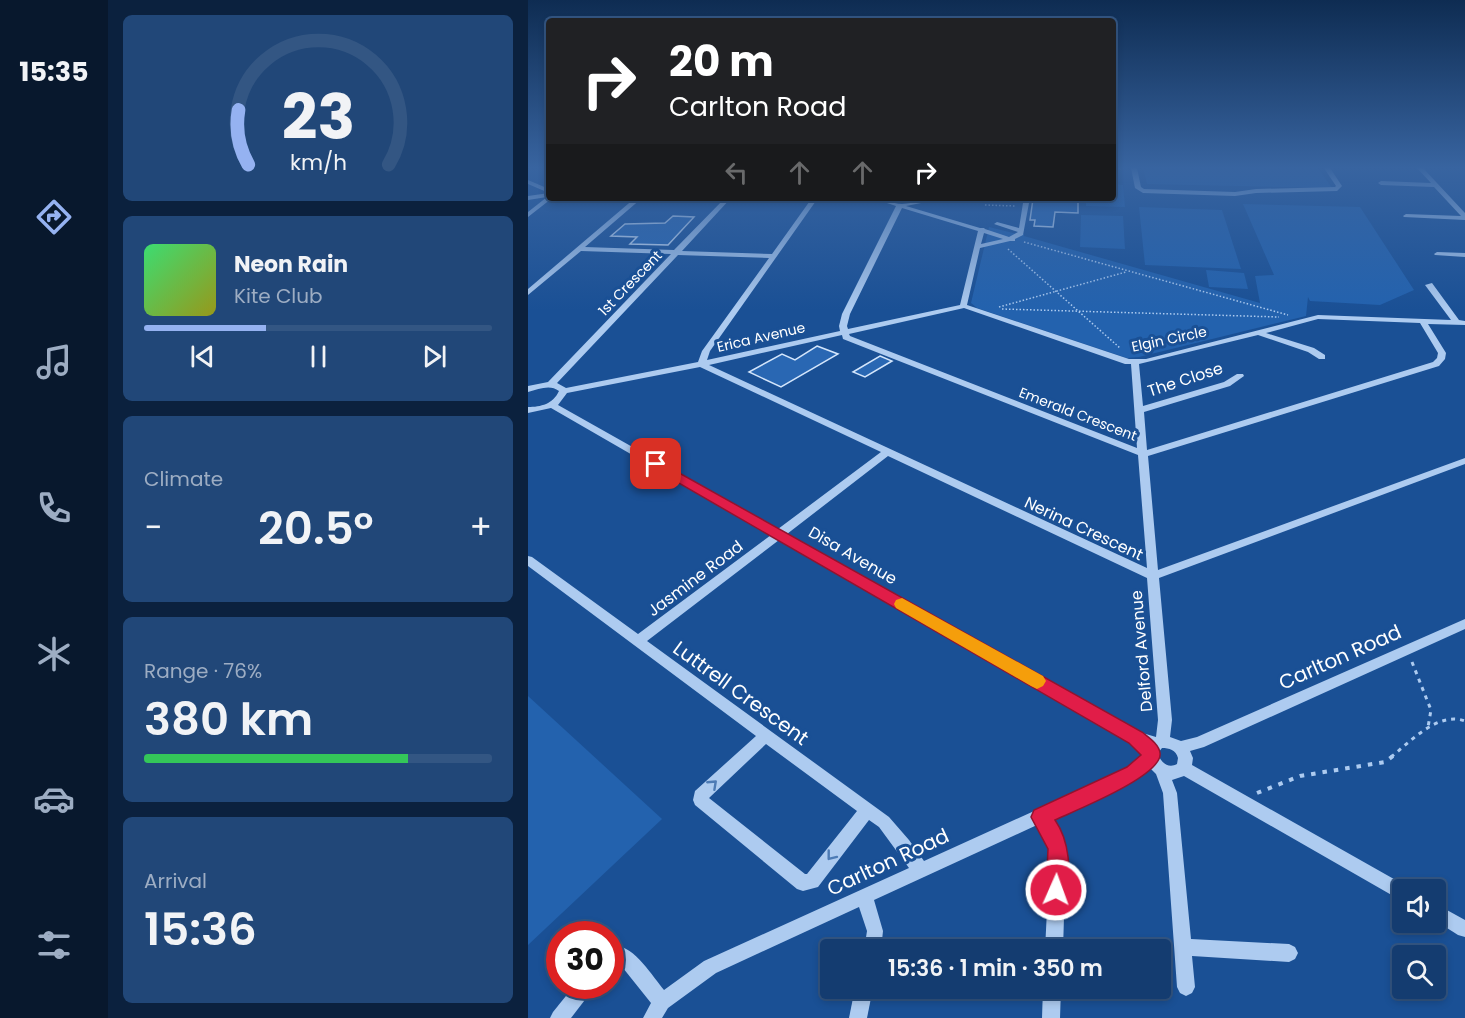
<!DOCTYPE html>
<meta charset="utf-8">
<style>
:root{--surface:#143c70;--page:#214778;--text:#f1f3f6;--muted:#9dadc3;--line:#335683;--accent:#95b2f1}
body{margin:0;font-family:Poppins,sans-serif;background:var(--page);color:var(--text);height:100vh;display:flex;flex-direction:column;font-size:22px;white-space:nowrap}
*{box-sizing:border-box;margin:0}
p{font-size:20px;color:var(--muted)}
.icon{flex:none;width:33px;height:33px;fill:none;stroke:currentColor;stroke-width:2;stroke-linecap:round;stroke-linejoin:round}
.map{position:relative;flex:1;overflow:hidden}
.details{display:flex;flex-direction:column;gap:15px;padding:15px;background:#0b213e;width:420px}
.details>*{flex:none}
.banner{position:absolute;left:18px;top:18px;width:570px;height:183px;border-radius:6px;box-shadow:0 3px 9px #0003,0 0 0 2px var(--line);background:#202124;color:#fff;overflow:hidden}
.buttons{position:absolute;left:864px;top:879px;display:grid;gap:12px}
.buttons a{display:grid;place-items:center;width:54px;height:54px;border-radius:6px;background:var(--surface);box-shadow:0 3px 9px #0003,0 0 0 2px var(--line);font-size:30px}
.speed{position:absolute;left:18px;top:921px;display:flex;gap:12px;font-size:30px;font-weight:700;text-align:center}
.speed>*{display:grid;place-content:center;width:78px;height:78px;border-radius:50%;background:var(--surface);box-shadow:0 3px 9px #0003,0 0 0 2px var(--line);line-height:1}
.speed .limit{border:9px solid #d22;background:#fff;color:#111}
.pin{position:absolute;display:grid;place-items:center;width:51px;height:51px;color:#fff;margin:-26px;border-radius:12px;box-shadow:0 3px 9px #0006}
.me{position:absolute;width:66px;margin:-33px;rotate:2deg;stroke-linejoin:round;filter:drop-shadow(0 0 4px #0008)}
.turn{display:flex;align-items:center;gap:21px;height:126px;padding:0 24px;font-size:27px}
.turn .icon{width:78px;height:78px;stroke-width:2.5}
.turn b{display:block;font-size:42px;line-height:51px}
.lanes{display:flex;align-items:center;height:57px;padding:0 24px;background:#0003;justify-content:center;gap:30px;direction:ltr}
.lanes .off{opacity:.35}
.big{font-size:45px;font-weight:600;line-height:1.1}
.details .card{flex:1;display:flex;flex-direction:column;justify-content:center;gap:9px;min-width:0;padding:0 21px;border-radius:9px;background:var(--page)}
.details .dial{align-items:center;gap:0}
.dial svg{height:156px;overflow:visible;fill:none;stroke:var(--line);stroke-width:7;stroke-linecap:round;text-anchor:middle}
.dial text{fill:var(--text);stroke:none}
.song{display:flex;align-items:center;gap:18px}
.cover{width:72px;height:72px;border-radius:9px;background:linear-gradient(135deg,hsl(140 70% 55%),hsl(60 70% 35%))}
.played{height:6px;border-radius:3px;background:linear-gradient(90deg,var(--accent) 35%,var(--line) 35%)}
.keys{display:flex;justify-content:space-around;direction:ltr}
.heat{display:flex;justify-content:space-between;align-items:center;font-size:33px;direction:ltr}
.charge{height:9px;border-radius:4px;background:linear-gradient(90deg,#34c759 76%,var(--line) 0)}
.trip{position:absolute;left:292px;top:939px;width:351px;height:60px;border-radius:6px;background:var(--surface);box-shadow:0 3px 9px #0003,0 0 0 2px var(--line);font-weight:600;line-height:60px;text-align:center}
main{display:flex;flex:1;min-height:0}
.menu{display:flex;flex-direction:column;width:108px;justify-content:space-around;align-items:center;background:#08182d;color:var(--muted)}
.menu .icon{width:42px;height:42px}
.menu .on{color:var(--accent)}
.menu b{font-size:27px;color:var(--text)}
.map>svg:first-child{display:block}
.green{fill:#2362ae}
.building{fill:#2967b3;stroke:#d3e5fb;stroke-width:1.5}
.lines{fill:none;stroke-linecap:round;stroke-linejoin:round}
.path-far2{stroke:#adcbf0;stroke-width:1.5;stroke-dasharray:1.5 2;stroke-linecap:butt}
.path-far1{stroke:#adcbf0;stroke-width:3;stroke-dasharray:4 5;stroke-linecap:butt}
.path{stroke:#adcbf0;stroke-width:4;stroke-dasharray:4.5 7;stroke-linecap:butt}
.minor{fill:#adcbf0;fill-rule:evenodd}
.oneway{stroke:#4d7bb5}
.route{fill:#e11d48;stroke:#92132f;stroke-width:1.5}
.slow{fill:#f59e0b}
.labels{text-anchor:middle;stroke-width:6;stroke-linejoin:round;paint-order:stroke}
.far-street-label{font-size:14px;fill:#fff;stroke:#1a5095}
.street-label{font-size:16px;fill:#fff;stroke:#1a5095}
.near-street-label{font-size:20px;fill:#fff;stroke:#1a5095}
</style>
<main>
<nav class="menu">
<b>15:35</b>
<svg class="icon on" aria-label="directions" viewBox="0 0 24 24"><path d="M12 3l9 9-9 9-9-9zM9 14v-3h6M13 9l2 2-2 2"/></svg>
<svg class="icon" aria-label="music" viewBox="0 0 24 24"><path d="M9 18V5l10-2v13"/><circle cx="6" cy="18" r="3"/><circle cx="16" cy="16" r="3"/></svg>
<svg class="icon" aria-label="phone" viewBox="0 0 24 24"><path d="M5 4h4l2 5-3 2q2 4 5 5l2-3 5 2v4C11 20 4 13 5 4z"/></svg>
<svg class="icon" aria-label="climate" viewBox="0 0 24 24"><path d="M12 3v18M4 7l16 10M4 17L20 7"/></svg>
<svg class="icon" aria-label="car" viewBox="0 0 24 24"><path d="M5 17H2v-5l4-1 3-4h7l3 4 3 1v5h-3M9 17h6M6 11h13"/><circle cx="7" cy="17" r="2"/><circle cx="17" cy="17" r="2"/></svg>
<svg class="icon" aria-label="filters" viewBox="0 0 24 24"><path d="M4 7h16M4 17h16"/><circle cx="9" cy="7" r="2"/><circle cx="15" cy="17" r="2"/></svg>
</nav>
<section class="details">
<div class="card dial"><svg viewBox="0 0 100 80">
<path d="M14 69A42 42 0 1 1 86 69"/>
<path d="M14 69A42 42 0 0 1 9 41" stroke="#95b2f1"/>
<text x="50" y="56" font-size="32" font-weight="700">23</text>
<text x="50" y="72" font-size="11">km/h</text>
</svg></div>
<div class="card">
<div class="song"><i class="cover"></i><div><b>Neon Rain</b><p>Kite Club</p></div></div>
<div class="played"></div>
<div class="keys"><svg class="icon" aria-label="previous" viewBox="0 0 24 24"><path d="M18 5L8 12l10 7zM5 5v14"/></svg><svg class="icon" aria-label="pause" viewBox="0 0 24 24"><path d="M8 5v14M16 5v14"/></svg><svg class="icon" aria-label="next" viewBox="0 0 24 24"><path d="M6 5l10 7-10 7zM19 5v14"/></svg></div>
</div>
<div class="card"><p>Climate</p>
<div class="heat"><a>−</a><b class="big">20.5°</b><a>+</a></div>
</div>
<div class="card"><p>Range · 76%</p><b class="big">380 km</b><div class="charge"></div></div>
<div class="card"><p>Arrival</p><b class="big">15:36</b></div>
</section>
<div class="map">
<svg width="937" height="1018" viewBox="0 0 937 1018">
<rect width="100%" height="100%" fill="#1a5095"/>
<g class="green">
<path d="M615 168H790L804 188 619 184Z"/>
<path d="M585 184 595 185 597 207 558 206V198H585Z"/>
<path d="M715 204 832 207 886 290 852 305 782 301 780 297 778 316 611 357 599 358 449 308 443 303 461 227 489 234H496V236L732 303 727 276 746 275Z"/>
<path d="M611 207 694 210 713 269 617 265Z"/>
<path d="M553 215 595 216 597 249 552 247Z"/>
<path d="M678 270 716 273 720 289 681 287Z"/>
<path d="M0 696 134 819 0 945Z"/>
</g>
<g class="building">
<path d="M535 198 550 200V213L527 212 525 227 506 226 507 220H502L505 199 535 200Z"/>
<path d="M145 216 166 217 140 245 102 244 109 237 83 236 97 224 137 223Z"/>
<path d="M289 346 310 354 253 387 221 372 254 354 267 360Z"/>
<path d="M352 356 364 361 337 377 325 372Z"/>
</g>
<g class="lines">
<g class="path-far2">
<path d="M585 171 596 168"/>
<path d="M457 205 487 206"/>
<path d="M496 242 760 315"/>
<path d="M480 249 592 348"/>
<path d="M471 307 598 272"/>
<path d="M474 309 751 317"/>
</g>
<g class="path-far1">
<path d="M884 662 903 710 900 727"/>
<path d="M863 757C882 742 910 711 937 721"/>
</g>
<path class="path" d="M729 793 772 776 857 762 865 756"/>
<g class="minor">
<path d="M603 168H609L613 187 616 189 707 192 728 189 807 187 808 186 796 168H802L814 186 809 191 728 193 707 196 615 193 607 188Z"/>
<path d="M889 168H895L937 213V220L876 217 875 216 878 214 933 216 906 187 853 185 850 183 853 181 903 183Z"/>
<path d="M0 180 21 189V193L0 184Z"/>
<path d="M21 193V198H24L23 199 0 217V212L19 197 0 200V196Z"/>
<path d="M107 198H114L57 247 146 250 197 198H203L154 251 244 254 284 198H290L182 351 179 360 312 331 311 326 314 314 368 206 344 198C354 198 364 204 374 204 387 203 403 198 418 198L378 206 452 228H456L457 229 481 237 490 232 466 224 469 222 491 228 495 203 492 198H498L501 203 495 235 487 239V241H482L452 248 439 305 601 359H618L790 315 923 320 897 285 904 283 931 320 937 321V325L900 324 918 353 917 359 911 366 620 456 630 570 937 458V464L631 578 644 720 642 737 653 741 669 737 937 619V629L676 747 662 751 665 758 664 765 880 887 881 890H874V901L656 776 644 780 649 793 663 939 761 944 767 947 770 953 767 959 761 962 664 956 667 987 664 993 658 996 652 993 649 987 635 793 628 774 622 768 611 778 523 818 529 828 538 850 535 950H517L522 850 518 837 509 825 346 900 355 931 353 950H336L339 931 331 907 188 973 140 1008 134 1018H115L123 1003 91 963 82 964V947C103 940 124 976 136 990L176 961 381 868 351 827 341 820 290 887 275 891 269 889 167 805 165 800 167 791 228 736 0 566V556L4 557 110 634 243 535 23 408 0 413V407C13 407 25 404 31 391 22 384 11 389 0 392V386L20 382 143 254 53 251 0 295V289ZM374 208 450 231 432 305 320 329 319 326 322 314ZM456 233 475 239 453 244ZM150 255 241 258 174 351 170 362 38 388 29 383ZM436 308 597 364H603L609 448 322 336 321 334ZM790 319 892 323 910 353 909 358 905 362 619 450 616 412 702 386 716 376 715 374H709L696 382 615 406 611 364 730 335 780 352 791 359H797V355L786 348 738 333ZM314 335 315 339 610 455 619 568 181 365ZM172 367 353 452 250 529 30 405 39 393ZM360 456 619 578 630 720 628 737 611 732 259 534ZM251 540 602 741 618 747 616 754 601 768 396 861 381 840 361 817 119 641ZM238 744 329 811 279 874H277L181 798ZM634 748C641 748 648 750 650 758L649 764C640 769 632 762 630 753Z"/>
<path d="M909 252 937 253V257L907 255 906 254Z"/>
<path d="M908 904 937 920V937L930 935 908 921Z"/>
<path d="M46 986H66L63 992 43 1018H22L25 1012Z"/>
<path d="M327 988H345L339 1018H321Z"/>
<path d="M515 988H533L532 1018H514Z"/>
</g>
</g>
<defs><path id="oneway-chevron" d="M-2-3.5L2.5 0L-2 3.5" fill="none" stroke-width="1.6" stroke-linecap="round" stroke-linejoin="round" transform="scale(1.5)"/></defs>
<g class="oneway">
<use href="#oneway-chevron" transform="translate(185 784) rotate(-43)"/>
<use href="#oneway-chevron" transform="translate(303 856) rotate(128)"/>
</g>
<linearGradient id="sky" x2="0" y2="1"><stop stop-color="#0e2c52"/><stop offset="0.54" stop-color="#3864a0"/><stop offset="1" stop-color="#3864a0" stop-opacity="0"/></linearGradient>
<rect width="937" height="310" fill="url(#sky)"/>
<path class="route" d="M128 460 614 732C620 737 631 744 632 753 635 776 546 811 527 820 541 840 545 874 536 897L528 900 521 897 518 890 520 849 503 817 506 810 599 767 613 755 601 743 123 467 121 464Z"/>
<path class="slow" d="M374 598 515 676 518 681 515 686 509 689 503 686 368 608 366 604 368 600Z"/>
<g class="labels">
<g class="far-street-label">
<text transform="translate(102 283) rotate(-46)" y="5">1st Crescent</text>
<text transform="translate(233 337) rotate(-13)" y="5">Erica Avenue</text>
<text transform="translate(641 339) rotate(-12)" y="5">Elgin Circle</text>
<text transform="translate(550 414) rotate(21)" y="5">Emerald Crescent</text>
</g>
<g class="street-label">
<text transform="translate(657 379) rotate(-18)" y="6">The Close</text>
<text transform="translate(556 528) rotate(25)" y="6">Nerina Crescent</text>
<text transform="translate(325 555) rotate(30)" y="6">Disa Avenue</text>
<text transform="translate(167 578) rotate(-37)" y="6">Jasmine Road</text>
<text transform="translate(613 651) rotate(-95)" y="6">Delford Avenue</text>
</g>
<g class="near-street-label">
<text transform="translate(812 657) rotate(-24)" y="7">Carlton Road</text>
<text transform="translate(213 693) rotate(36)" y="7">Luttrell Crescent</text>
<text transform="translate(360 862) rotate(-25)" y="7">Carlton Road</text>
</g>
</g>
</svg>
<div class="buttons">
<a><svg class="icon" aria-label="sound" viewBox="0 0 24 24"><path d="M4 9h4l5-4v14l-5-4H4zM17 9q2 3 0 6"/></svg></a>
<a><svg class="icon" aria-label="search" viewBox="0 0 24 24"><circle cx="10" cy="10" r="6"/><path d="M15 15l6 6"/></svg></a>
</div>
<div class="speed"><div class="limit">30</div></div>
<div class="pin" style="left:128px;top:464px;background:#d93025"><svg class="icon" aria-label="arrive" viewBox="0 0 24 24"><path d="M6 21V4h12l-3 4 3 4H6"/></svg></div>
<svg class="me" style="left:528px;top:890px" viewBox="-20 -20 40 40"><circle r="17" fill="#e11d48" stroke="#fff" stroke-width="3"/><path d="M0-11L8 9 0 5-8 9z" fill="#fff"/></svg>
<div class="trip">15:36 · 1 min · 350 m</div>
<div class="banner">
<div class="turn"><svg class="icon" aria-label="right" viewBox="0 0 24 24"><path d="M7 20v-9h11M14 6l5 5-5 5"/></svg><div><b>20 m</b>Carlton Road</div></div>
<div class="lanes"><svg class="icon off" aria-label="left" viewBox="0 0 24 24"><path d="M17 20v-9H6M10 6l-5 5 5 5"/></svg><svg class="icon off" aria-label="ahead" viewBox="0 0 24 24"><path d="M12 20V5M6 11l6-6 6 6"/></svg><svg class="icon off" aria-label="ahead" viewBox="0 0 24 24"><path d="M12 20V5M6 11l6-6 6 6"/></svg><svg class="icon" aria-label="right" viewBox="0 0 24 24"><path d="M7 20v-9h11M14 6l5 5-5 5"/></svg></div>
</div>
</div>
</main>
